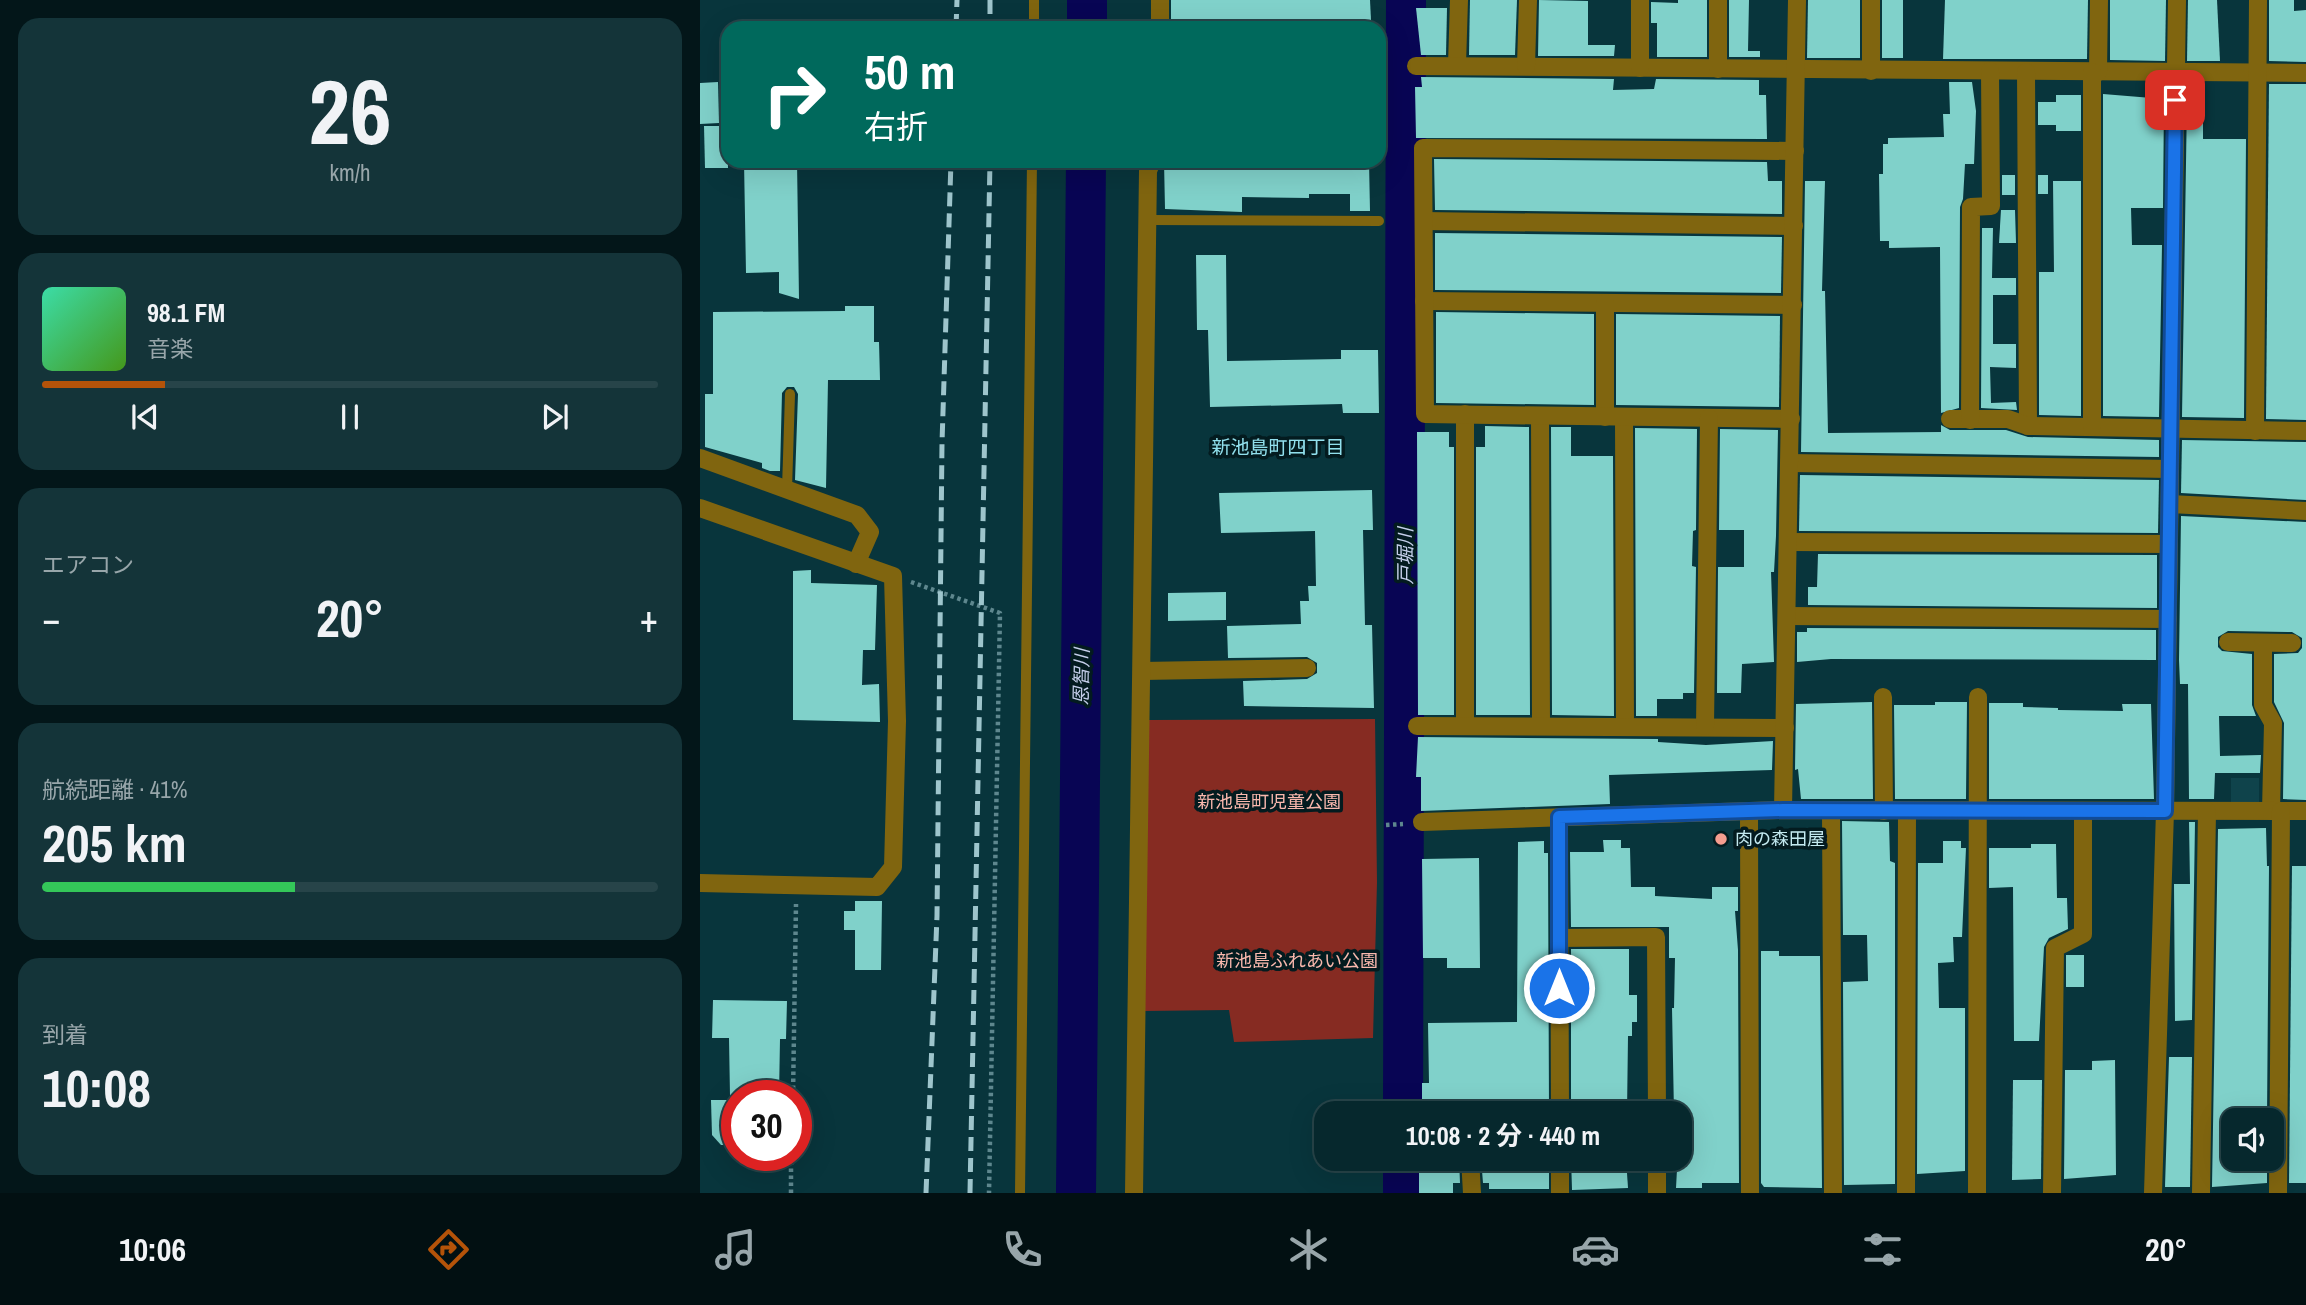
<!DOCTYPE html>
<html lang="ja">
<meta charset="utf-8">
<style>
:root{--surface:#06282d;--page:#143439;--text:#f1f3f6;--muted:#98a6aa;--line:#274449;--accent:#b45309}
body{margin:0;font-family:"Archivo Narrow","Noto Sans JP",sans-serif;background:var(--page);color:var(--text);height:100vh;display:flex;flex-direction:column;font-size:26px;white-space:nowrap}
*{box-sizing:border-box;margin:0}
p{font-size:23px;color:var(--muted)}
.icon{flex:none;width:38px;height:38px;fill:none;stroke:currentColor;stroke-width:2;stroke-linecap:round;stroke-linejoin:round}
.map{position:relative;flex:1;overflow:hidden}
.side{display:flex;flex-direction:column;gap:18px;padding:18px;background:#031619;width:700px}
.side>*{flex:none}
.guide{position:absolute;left:21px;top:21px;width:665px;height:147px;border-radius:21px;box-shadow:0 7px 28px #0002,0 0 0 2px var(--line);background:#00695c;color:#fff;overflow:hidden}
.controls{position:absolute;left:1521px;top:1108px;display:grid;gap:14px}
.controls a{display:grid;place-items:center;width:63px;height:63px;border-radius:14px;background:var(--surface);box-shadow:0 7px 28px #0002,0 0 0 2px var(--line);font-size:35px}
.speed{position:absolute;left:21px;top:1080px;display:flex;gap:14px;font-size:35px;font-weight:700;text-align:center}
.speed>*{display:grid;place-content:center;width:91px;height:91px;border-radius:50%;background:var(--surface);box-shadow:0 7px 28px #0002,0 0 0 2px var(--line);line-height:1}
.speed .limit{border:10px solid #d22;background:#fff;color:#111}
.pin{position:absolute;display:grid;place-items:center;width:60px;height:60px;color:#fff;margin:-30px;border-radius:14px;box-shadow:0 4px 10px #0006}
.me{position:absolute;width:77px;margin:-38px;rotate:0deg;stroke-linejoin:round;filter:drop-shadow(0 0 5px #0008)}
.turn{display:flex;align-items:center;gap:24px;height:147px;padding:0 28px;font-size:32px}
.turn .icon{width:91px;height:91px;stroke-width:2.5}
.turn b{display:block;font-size:49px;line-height:60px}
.big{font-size:52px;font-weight:700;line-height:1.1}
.side .card{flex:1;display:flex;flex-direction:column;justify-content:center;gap:10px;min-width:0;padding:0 24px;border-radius:21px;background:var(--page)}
.side .dial{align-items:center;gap:0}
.dial b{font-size:91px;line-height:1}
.song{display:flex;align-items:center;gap:21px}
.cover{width:84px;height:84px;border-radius:10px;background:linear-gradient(135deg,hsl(160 70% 55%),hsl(100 70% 35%))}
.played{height:7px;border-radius:4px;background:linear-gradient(90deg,var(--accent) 20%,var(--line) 20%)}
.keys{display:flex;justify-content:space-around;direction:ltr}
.heat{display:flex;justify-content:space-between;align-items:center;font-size:38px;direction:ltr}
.charge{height:10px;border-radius:5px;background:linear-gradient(90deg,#34c759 41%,var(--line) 0)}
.trip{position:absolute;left:614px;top:1101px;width:378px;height:70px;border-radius:21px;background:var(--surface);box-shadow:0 7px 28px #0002,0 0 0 2px var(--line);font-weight:700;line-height:70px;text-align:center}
.tab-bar{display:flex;height:112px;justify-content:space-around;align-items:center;background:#021012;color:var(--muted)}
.tab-bar .icon{width:49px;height:49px}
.tab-bar .active{color:var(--accent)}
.tab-bar b{font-size:32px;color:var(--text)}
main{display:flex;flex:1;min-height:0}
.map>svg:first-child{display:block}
.built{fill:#0f434b}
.green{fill:#862b22}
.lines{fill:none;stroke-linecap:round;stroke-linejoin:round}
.river{stroke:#080554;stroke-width:40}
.building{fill:#80d1ca}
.path{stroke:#5e878e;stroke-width:4.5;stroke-dasharray:3.5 3.5;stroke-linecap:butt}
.service{stroke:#80650f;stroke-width:10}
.minor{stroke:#80650f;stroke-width:18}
.rail{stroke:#9ec5cc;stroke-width:5;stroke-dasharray:14 7;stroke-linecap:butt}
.route-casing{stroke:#114b97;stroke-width:18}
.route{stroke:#1a73e8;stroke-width:12}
.poi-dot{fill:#f59d8f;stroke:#031b1f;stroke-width:2.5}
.labels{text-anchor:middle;stroke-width:7;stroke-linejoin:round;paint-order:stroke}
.park-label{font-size:18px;fill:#f9b8ad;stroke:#031b1f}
.poi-label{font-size:18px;fill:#c3e9ef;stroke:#031b1f;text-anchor:start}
.neighbourhood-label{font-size:19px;fill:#91e0ed;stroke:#031b1f}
.water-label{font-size:19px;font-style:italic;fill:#c5cfea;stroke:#031b1f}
</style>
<main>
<section class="side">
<div class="card dial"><b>26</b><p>km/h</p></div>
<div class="card">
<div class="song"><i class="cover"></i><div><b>98.1 FM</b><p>音楽</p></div></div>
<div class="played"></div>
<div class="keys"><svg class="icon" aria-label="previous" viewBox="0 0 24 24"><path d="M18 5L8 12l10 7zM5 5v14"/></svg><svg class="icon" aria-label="pause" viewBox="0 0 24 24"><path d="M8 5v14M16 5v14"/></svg><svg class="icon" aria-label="next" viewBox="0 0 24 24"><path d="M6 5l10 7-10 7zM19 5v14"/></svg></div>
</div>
<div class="card"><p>エアコン</p>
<div class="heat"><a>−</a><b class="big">20°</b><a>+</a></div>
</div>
<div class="card"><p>航続距離 · 41%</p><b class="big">205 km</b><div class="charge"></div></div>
<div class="card"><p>到着</p><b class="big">10:08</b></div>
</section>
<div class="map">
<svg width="1606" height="1193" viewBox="0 0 1606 1193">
<rect width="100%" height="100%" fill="#08353c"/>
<rect class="built" x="1531" y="778" width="28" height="26"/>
<path class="green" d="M675 719 677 882 673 1038 534 1042 529 1010 443 1011 448 720Z"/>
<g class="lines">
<g class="river">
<path d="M387 28V0"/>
<path d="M703 1113 706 0"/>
<path d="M376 1193 386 161"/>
<path d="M703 1193V1158"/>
</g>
</g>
<g class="building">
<path d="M471 0H670L671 20 471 23Z"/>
<path d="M770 0H817L815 55H769Z"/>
<path d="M839 0 888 1V45H915L914 56H838Z"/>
<path d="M978 0H1007V57H957V23H951V2L978 3Z"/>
<path d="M1029 0H1049L1048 51H1060V57H1029Z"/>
<path d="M1108 0H1160V58H1107Z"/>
<rect x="1182" y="0" width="21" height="58"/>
<path d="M1245 0H1388L1387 59H1243Z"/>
<path d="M1410 0H1466L1465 61 1410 60Z"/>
<path d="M1488 0H1517L1520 61H1487Z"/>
<path d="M1569 0H1594V11L1606 10V62L1569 61Z"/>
<path d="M716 8H747L746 55H721Z"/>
<path d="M721 77 914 79 913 90 954 89 956 79 1059 80V95H1066L1067 139 716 138 715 87H722Z"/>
<path d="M18 82 19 123 0 124V83Z"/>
<path d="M1249 82H1272L1276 111 1274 164H1265L1263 199 1260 207 1259 408 1241 413 1240 247 1189 248V241H1180L1179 174H1183V144H1188V138L1244 137 1243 114H1250Z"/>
<path d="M1569 84H1606V420L1566 419Z"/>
<path d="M1403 94 1464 99 1463 208H1431L1432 245H1462L1459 417 1403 416Z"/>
<path d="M1356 95H1381V131H1356V125H1338V102H1356Z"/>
<path d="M1487 100H1503V139H1546L1544 418 1482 417Z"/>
<path d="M4 126H27L28 168H5Z"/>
<path d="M734 159 1067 162 1068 181H1082V214L735 210Z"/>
<path d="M44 161H97L99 299 79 293V272L46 273Z"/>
<path d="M464 161H669L670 211H650V194H609V198L542 197V212L465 209Z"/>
<rect x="1302" y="175" width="13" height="20"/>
<rect x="1338" y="175" width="10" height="19"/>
<path d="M1105 181H1125L1122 291H1125L1128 433 1241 432V425L1250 430H1306L1328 437 1459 440V457L1101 452Z"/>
<path d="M1353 181H1381V416L1339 415V272H1354Z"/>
<path d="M1301 210H1315L1316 243H1299Z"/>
<path d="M1282 228H1293L1292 278H1316V295H1293V344H1316V368L1290 367 1291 403 1316 402 1317 410 1281 408Z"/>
<path d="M735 233 1082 237 1081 293 735 290Z"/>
<path d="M496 255H526L527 361 641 359V350H678L679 413H643L642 404 510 407 508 330H497Z"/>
<path d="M145 306H174V342H179L180 380H128L126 488 95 480 98 394 94 387H87L82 393 80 471H70L62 468V463L5 447V394H13V312L145 311Z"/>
<path d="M736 312 894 314V405L736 403Z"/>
<path d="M916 314 1080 316 1079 407 916 405Z"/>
<path d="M785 426 829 427 830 715H776V447H785Z"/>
<path d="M851 427H871V456H913L914 716 852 715Z"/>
<path d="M935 428 997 429 996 530 993 531 992 566 996 567 994 693H983V699H957V716H936Z"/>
<path d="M1020 429 1078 430 1076 536 1074 572H1071L1074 662 1042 664 1041 693H1017L1018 567H1044V530H1019Z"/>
<path d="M717 432H749V447H754V715H718Z"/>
<path d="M1482 440 1606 442V500L1481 493Z"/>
<path d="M1100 475 1459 480 1458 533 1099 531Z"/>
<path d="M672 490 673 530H663L665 625H672L674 708 544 706 543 681 607 679 617 673V663L607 657 528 658 527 626 601 624 600 601H609L608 586H616L615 531 521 533 519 493Z"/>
<path d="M1481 516 1606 522V800L1583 799 1584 723 1574 702V654L1598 653 1602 648V638L1592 632 1528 631 1518 637V647L1522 651 1552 654V705L1556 716H1519L1520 756 1561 755 1560 773H1515L1514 799H1489L1488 684H1480L1479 660Z"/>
<path d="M1118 554 1457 555V608L1108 605V587H1117Z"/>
<path d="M111 570V583L177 585 175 650H163L162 685 179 684 180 722 93 720V571Z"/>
<path d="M526 592V620L468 621V593Z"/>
<path d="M1107 628 1456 630V660L1131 659 1097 662V632H1107Z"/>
<path d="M1172 702 1173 799H1101L1098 769 1095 770 1096 704Z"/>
<path d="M1235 702H1267L1266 799H1195L1194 705H1235Z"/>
<path d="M1289 703H1323V707L1358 708V710L1423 711 1422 704H1451L1454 799H1289Z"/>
<path d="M718 737 958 739V742L1006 745 1073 741 1072 770 909 775 910 804 721 811V777H716Z"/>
<path d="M1142 821 1189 822 1190 861 1195 863V1184L1144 1185 1143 982 1168 981 1167 935H1143Z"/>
<path d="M1489 822H1495L1492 1020 1475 1021 1474 884H1490Z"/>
<path d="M1566 828 1567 866H1569L1567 1120H1533V1163H1567V1183L1512 1187 1518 829Z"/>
<path d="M903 840H921V848H930L931 887H955V896L1012 899V887H1038V911H1035L1038 950 1039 1183H1002V1188H976L980 1113H974L972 1008H974L975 958H969V927H871L870 852H904Z"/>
<path d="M844 841V853H848L849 1110H722V1083H729L728 1023 817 1022 818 842Z"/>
<path d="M1243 841H1261V848H1266L1262 937H1253L1254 962 1238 963 1239 1008H1265V1171L1217 1174 1218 863H1243Z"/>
<path d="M1331 844H1356L1357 898H1367L1368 929 1349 938 1344 947 1339 1041H1314L1313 887 1289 888V848H1331Z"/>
<path d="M779 858 780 968H747V958H723L722 859Z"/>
<path d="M1592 866H1606V1183H1589Z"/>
<path d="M155 901H182L181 970H155V930H144V911H155Z"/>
<path d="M871 949H929V995H937V1022H932V1036H928L927 1113 871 1110Z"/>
<path d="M1061 951H1079V956H1120L1122 1188 1064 1187 1061 1183Z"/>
<rect x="1366" y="955" width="18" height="32"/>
<path d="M13 1000 87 1001 86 1039H80L79 1096H30L29 1038H12Z"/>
<path d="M1469 1057H1492L1490 1187H1465Z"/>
<path d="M1415 1060 1416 1175 1364 1179 1365 1070H1392V1061Z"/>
<path d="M1313 1080H1342L1341 1179 1312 1180Z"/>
<path d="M11 1100H37V1145H21L12 1135Z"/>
<path d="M719 1158H759L760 1183H753V1193H719Z"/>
<path d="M781 1158H849V1189H789V1183H783Z"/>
<path d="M871 1158H926L928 1188 872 1190Z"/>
</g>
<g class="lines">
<g class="path">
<path d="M211 582 300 613 289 1193"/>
<path d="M686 825 703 824"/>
<path d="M93 1096 96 904"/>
<path d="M91 1193V1155"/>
</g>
<g class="service">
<path d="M334 28V0"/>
<path d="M448 220 679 221"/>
<path d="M87 489 90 394"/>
<path d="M320 1193 332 161"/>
</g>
<g class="minor">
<path d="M460 0V28"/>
<path d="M757 65 759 0"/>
<path d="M716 66 1606 73"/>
<path d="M826 66 828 0"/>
<path d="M940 68V0"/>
<path d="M1018 69V0"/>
<path d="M1171 71V0"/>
<path d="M1326 72 1328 426"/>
<path d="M1398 72 1399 0"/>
<path d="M724 221 1094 226"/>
<path d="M724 301 1093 305"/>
<path d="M905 303V417"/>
<path d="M765 414V726"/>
<path d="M840 416 841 726"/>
<path d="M924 417 925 726"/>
<path d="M1091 419 725 414 723 148 1095 151"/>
<path d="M1250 419H1308L1328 426 1606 431"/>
<path d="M1270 420 1271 207 1291 206 1290 71"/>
<path d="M1392 427V72"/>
<path d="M1555 431 1558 0"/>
<path d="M0 458 157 515 170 532 156 564"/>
<path d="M1090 463 1470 469"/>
<path d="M1470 504 1606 511"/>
<path d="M0 508 193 576 197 721 193 867 177 887 0 883"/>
<path d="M1089 542 1469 544"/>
<path d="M1087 616 1468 619"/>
<path d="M1528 642 1592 643"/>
<path d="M1563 643V705L1573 723 1571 811"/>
<path d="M442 671 607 668"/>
<path d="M1183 697 1184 811"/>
<path d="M717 726 1085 728"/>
<path d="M1005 726 1009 418"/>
<path d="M1083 810 1097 0"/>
<path d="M1131 811 1133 1193"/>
<path d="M1049 812 1050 1193"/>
<path d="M859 818 860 1113"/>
<path d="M722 822 1083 810 1606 811"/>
<path d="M859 938 956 937 957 1113"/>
<path d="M770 1158 772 1193"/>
<path d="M860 1158V1193"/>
<path d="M957 1158V1193"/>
<path d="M434 1193 448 171 452 161"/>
<path d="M1206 1193 1207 811"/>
<path d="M1277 1193 1278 697"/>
<path d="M1352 1193 1355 948 1383 934V811"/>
<path d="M1453 1193 1465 811 1477 0"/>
<path d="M1501 1193 1507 811"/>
<path d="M1578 1193 1581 811"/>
</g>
<g class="rail">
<path d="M290 0V28"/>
<path d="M256 28 257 0"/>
<path d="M226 1193 237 916 242 443 251 161"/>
<path d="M270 1193 290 161"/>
</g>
</g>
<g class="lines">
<g class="route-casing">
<path id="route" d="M859 988V817L1083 810 1465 811 1475 100"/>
</g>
<use href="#route" class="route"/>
</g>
<circle class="poi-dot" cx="1021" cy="839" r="7"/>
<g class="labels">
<g class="park-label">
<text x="569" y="808">新池島町児童公園</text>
<text x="597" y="967">新池島ふれあい公園</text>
</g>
<g class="poi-label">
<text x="1035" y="845">肉の森田屋</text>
</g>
<g class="neighbourhood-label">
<text x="578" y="454">新池島町四丁目</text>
</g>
<g class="water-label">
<text transform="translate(705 556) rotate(-90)" y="7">戸堀川</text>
<text transform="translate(381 677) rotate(-89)" y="7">恩智川</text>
</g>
</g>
</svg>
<div class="controls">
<a><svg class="icon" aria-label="sound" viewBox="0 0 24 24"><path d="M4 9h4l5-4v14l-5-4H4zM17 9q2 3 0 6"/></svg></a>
</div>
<div class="speed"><div class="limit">30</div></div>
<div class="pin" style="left:1475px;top:100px;background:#d93025"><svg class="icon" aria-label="arrive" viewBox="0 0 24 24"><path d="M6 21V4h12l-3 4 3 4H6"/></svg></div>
<svg class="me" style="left:859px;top:988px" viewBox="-20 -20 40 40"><circle r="17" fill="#1a73e8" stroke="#fff" stroke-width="3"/><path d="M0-11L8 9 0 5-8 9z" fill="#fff"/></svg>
<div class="trip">10:08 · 2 分 · 440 m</div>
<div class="guide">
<div class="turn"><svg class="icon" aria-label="right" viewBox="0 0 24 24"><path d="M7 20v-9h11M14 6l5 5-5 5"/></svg><div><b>50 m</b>右折</div></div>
</div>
</div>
</main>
<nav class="tab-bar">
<b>10:06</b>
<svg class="icon active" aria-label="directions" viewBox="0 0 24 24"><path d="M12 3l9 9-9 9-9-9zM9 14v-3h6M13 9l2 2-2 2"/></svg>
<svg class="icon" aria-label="music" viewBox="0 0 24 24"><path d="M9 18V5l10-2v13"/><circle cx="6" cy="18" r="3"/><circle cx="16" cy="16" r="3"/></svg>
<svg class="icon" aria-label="phone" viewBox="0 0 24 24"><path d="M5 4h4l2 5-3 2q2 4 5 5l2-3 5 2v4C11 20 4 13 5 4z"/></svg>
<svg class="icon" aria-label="climate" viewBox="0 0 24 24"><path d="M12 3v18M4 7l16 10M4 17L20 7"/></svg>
<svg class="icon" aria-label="car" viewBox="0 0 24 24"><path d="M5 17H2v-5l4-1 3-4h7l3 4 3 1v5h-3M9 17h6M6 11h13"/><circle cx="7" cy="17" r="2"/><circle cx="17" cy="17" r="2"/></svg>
<svg class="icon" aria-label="filters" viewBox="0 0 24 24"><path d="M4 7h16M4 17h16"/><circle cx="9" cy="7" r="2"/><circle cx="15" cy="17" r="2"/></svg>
<b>20°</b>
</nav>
